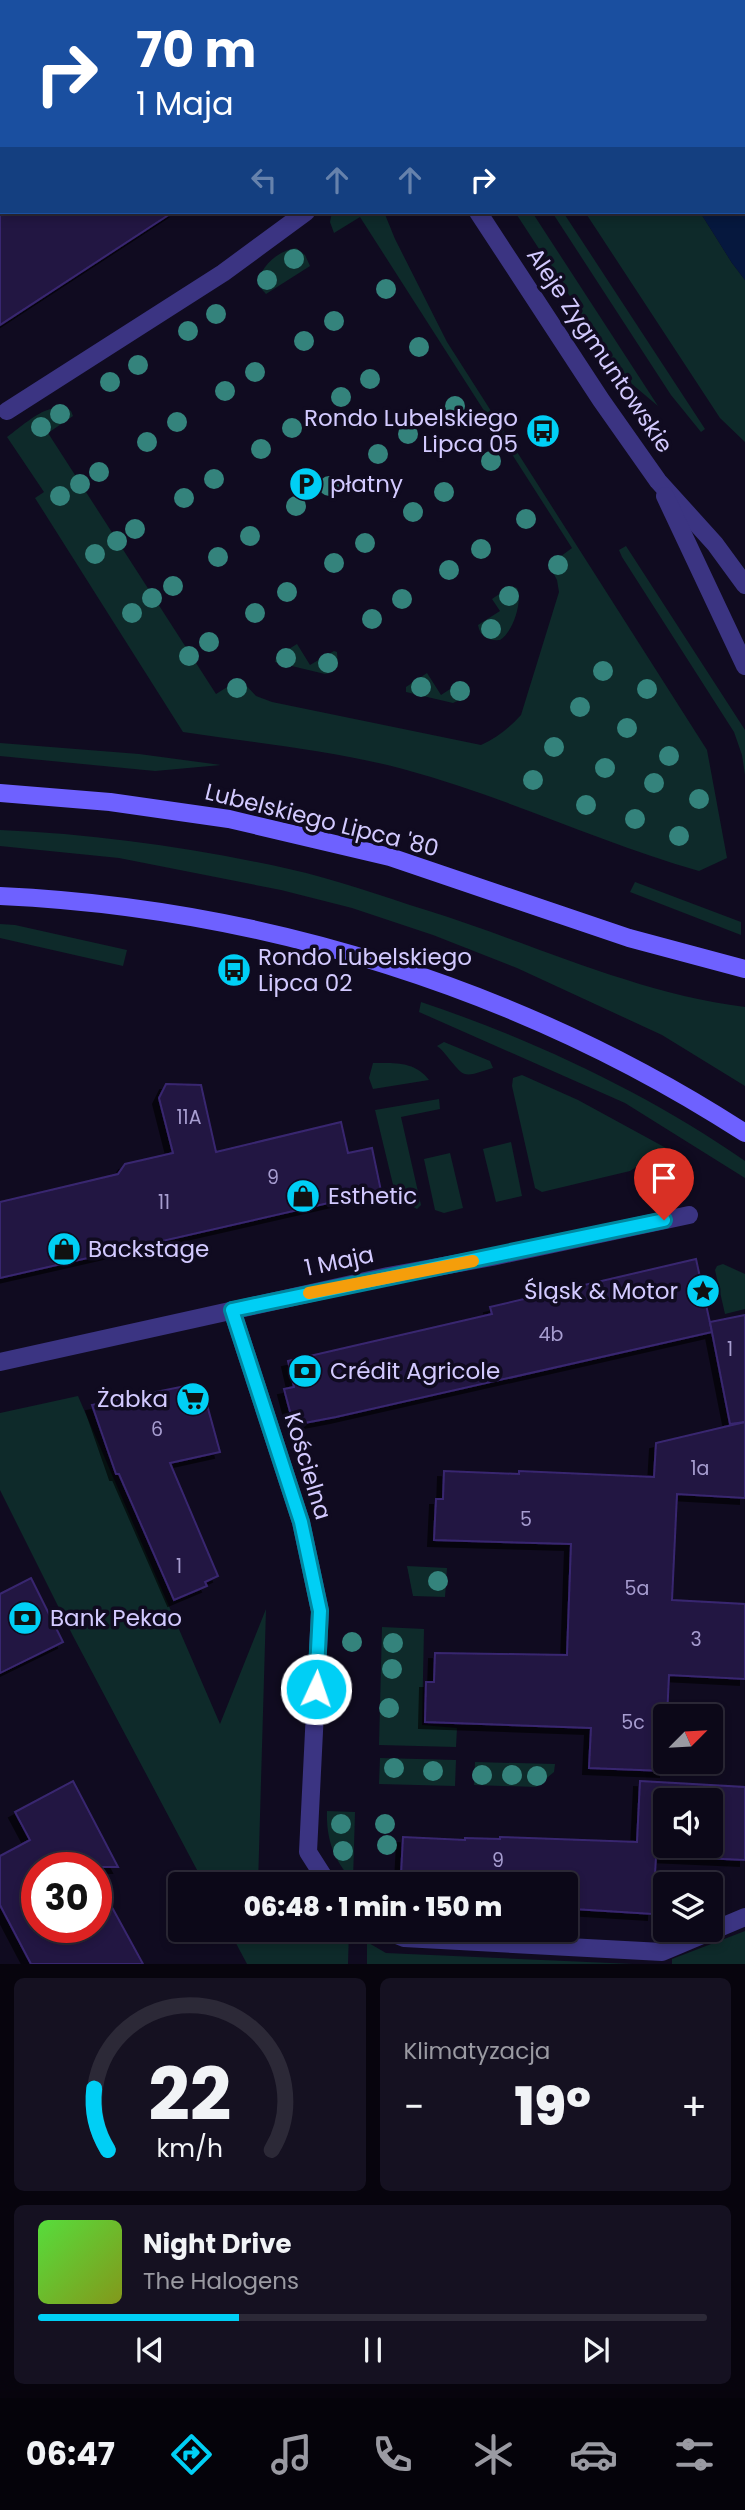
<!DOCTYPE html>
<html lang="pl">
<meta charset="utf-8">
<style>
:root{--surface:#0c0818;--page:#151121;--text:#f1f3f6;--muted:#9a9aa2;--line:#2c2937;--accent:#00cff5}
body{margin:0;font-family:Poppins,sans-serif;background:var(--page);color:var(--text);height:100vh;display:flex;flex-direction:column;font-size:26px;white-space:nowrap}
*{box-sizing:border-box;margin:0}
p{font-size:23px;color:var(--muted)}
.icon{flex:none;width:38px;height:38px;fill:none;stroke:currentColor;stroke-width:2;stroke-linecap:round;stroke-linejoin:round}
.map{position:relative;height:1964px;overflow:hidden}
.side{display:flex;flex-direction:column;gap:14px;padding:14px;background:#07040d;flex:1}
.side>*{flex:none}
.guide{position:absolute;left:0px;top:0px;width:746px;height:214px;box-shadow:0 4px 10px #0003,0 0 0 2px var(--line);background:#1a4fa0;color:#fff;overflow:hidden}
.needle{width:46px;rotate:66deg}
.controls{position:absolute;left:653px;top:1704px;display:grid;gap:14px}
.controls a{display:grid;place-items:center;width:70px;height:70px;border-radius:7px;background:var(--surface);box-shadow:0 4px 10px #0003,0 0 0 2px var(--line);font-size:35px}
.speed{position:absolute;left:21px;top:1852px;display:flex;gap:14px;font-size:35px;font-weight:700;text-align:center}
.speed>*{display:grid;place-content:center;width:91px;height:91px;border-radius:50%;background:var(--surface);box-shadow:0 4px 10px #0003,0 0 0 2px var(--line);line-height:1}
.speed .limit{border:10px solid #d22;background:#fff;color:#111}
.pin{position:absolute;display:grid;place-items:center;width:60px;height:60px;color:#fff;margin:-72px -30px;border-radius:50% 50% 50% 0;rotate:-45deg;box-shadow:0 0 7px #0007}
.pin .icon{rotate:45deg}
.me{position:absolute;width:77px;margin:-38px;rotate:3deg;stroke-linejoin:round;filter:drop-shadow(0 0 5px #0008)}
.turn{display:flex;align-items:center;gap:24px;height:147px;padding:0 21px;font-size:32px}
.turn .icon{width:91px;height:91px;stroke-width:2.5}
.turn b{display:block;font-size:49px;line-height:60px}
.lanes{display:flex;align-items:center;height:66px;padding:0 21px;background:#0003;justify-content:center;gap:35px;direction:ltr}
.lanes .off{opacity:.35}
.big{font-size:52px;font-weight:800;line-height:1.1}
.side .card{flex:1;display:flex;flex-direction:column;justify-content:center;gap:10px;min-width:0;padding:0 24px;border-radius:10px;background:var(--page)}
.side .dial{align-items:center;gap:0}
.dial svg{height:182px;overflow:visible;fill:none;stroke:var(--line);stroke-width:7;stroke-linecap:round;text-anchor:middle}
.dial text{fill:var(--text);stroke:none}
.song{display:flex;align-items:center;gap:21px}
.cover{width:84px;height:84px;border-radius:10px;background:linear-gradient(135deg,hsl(110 70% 55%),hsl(70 70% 35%))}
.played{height:7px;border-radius:4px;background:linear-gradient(90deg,var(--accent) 30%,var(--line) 30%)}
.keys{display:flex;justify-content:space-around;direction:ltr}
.heat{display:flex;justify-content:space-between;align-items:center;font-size:38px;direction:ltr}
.side .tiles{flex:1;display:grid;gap:14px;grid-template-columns:1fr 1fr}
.card:last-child{grid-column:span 2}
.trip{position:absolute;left:168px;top:1872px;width:410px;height:70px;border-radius:7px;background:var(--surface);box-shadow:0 4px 10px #0003,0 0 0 2px var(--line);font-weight:800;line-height:70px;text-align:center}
.menu{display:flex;height:112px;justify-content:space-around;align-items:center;background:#05030a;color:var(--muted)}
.menu .icon{width:49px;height:49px}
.menu .active{color:var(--accent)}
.menu b{font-size:32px;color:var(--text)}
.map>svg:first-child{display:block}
.green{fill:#0e2a2a}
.water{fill:#06183e}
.building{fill:#221642;stroke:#39276f;stroke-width:2;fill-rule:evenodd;filter:url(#shadow)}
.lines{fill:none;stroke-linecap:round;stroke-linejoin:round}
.service{stroke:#3b3482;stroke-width:18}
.minor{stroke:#3b3482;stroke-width:18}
.tertiary{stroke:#3b3482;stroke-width:18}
.secondary{stroke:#6e61ff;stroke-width:18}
.tree{fill:#34837c}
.route-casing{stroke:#00879f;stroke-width:18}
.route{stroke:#00cff5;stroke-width:12}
.slow{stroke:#f59e0b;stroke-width:12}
.labels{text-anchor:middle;stroke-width:7;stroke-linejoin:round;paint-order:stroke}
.number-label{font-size:19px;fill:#a79dd0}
.street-label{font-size:23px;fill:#d3caff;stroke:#100b20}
.poi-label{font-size:23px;fill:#d3caff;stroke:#100b20;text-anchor:start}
</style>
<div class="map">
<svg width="745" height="1964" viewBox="0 0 745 1964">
<defs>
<filter id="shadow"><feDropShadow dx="-6" dy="6" stdDeviation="0" flood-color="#0009"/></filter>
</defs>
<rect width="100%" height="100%" fill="#100b20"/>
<g class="green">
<path d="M630 0H745V189L744 2Z"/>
<path d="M332 212H384L395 239 447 342 707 750 727 858 699 871C598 842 504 796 403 769 331 750 256 743 183 732L35 498 44 492 7 437C24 425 51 398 71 411L73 416 48 433 216 694 237 681H242L256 696 272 702 481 745C497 738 509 728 521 715L559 592 557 580 549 565 572 548 360 217 334 233 330 222Z"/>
<path d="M515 212H532L658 406 626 379 603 347Z"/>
<path d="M552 212H563L705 429 701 432 671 395Z"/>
<path d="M585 212H700L732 263 745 280V442L720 418Z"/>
<path d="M296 248 305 255 310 266 266 294 258 285C259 267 279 250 296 248Z"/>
<path d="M626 546 745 730V775L742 755 734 732 622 557 619 550Z"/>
<path d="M511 586 517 588C523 601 513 632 500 640 489 641 480 637 478 625L500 611 492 599Z"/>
<path d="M297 644 310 665 334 651 337 652 338 666 330 673 325 674 275 662 276 657Z"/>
<path d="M427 673 441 695 461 682H465L470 688 468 696 453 703 406 692V687Z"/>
<path d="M0 743 139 754 221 765 155 771 0 756Z"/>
<path d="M0 830C97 834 194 848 289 869 335 879 381 896 426 910 532 943 634 993 745 1007V1086L662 1035 517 968 433 935 352 908 281 890 119 858 0 846Z"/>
<path d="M635 882 741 922V935L630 892Z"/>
<path d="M0 924 15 925 127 950 123 966 0 938Z"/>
<path d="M421 1002C532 1039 649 1094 745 1161V1178L625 1103 419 1012Z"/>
<path d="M444 1042 490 1061 493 1068C485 1070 472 1076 465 1074 458 1073 445 1051 437 1046Z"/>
<path d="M373 1063C394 1063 415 1061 429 1080L373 1089 369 1078Z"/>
<path d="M522 1075 578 1100 666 1148 630 1171 542 1192 535 1188 512 1086 513 1078Z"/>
<path d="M439 1099 440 1109 401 1117 421 1205 417 1209 396 1197 375 1110Z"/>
<path d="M511 1142 522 1196 496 1202 483 1149Z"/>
<path d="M450 1153 463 1208 444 1213 435 1210 424 1159Z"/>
<path d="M723 1264 745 1274V1309L725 1314 715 1270 717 1266Z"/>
<path d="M78 1396 220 1724 266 1609 258 1885H205L73 1636 0 1490V1413Z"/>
<path d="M407 1566 447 1568 445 1597 413 1596Z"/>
<path d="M382 1627 424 1629 422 1725 457 1728 456 1747 379 1745Z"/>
<path d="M380 1758 456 1760 455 1786 379 1784Z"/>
<path d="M475 1762 555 1764 554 1772 536 1787 474 1785Z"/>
<path d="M327 1811 355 1812 353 1881C334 1861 326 1839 327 1811Z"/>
<path d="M229 1930H349L348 1964H247Z"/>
<path d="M745 1931V1964H672V1959Z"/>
<path d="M367 1942 386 1953 633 1964H367Z"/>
</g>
<path class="water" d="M744 187 745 189V280L732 263 700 212H744Z"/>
<g class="building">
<path d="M0 212H173L0 325Z"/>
<path d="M166 1084 201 1085 216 1152 341 1122 348 1153 372 1148 381 1191 0 1278V1202L118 1174 125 1164 173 1153 159 1098Z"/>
<path d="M696 1259 712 1332 336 1417 299 1424 298 1418 292 1419 284 1389 294 1387 288 1361 492 1314 490 1307Z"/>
<path d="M745 1315V1422L730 1424 710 1322Z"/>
<path d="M190 1385 204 1394 220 1452 170 1463 218 1576 205 1582 207 1586 174 1600 119 1474H116L92 1405Z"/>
<path d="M745 1422V1498L677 1494 672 1600 745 1604V1679L669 1675 667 1717H665V1771L589 1768 591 1728 425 1722 426 1682H434L435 1653 567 1655 571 1544 434 1540 436 1499H443L444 1471 519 1474V1471L654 1477 656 1443Z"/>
<path d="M31 1578 63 1642 0 1673V1594Z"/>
<path d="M73 1781 118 1867H37V1927H96V1878L143 1964H31L0 1905V1856L30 1840 15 1812Z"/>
<path d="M640 1781 745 1787V1860L656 1856 653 1914 574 1909 575 1904 565 1903V1885H407V1875H401L403 1837 465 1840V1838L500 1839V1837L637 1842ZM665 1801H710V1846H665Z"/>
</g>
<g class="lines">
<path class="service" d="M7 411 223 273 306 212"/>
<g class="minor">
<path d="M232 1310 301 1522 320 1611 308 1852 329 1885"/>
<path d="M0 1362 388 1276 492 1257 689 1215"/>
<path d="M384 1930 404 1938 662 1952 745 1917"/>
</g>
<g class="tertiary">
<path d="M342 0 343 2"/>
<path d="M478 212 601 400 658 481 715 544 745 585"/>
<path d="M665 496 745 666"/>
</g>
<g class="secondary">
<path d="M0 793 110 802 229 819 390 857 629 938 745 969"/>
<path d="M0 896C263 908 524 990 745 1133"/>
</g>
</g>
<g class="tree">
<circle cx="294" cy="259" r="10"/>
<circle cx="267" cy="280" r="10"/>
<circle cx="386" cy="289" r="10"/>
<circle cx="216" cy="314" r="10"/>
<circle cx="334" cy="321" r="10"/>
<circle cx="188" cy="331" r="10"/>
<circle cx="304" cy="341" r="10"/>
<circle cx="419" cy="347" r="10"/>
<circle cx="138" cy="365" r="10"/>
<circle cx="255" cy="372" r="10"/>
<circle cx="370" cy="379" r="10"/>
<circle cx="110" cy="382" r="10"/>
<circle cx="225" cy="391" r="10"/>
<circle cx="341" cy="397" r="10"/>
<circle cx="455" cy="406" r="10"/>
<circle cx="60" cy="414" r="10"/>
<circle cx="177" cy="422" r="10"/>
<circle cx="41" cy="427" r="10"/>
<circle cx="292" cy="428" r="10"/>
<circle cx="408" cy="434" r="10"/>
<circle cx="147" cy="442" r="10"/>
<circle cx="261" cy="449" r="10"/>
<circle cx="378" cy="454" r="10"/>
<circle cx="491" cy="461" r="10"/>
<circle cx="99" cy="472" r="10"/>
<circle cx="214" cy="479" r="10"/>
<circle cx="80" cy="484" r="10"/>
<circle cx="329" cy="486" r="10"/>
<circle cx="444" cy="492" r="10"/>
<circle cx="60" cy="496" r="10"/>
<circle cx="184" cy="498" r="10"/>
<circle cx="296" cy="506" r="10"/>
<circle cx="413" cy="512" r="10"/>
<circle cx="526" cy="519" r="10"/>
<circle cx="135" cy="529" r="10"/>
<circle cx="250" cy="536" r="10"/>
<circle cx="117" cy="541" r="10"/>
<circle cx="365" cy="543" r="10"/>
<circle cx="481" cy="549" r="10"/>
<circle cx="95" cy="554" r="10"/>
<circle cx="218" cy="557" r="10"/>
<circle cx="334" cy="563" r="10"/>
<circle cx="558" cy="565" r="10"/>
<circle cx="449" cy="570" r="10"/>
<circle cx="173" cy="586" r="10"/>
<circle cx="287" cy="592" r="10"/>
<circle cx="509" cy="596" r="10"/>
<circle cx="152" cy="598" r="10"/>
<circle cx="402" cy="599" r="10"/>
<circle cx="132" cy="613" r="10"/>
<circle cx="255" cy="613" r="10"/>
<circle cx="372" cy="619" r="10"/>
<circle cx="491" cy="629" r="10"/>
<circle cx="209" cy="642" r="10"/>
<circle cx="189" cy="656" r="10"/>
<circle cx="286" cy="658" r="10"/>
<circle cx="328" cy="663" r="10"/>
<circle cx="603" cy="671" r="10"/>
<circle cx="421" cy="687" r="10"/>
<circle cx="237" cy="688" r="10"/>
<circle cx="647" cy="689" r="10"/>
<circle cx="460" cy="691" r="10"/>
<circle cx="580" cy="707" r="10"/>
<circle cx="627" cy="728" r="10"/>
<circle cx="554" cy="747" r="10"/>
<circle cx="669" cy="756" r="10"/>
<circle cx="605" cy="768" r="10"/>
<circle cx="533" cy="780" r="10"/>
<circle cx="654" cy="783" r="10"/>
<circle cx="699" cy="799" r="10"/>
<circle cx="586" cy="805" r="10"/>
<circle cx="635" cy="819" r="10"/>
<circle cx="679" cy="836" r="10"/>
<circle cx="438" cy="1581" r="10"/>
<circle cx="352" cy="1642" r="10"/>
<circle cx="393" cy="1643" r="10"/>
<circle cx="392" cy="1669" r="10"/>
<circle cx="389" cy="1708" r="10"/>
<circle cx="394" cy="1768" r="10"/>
<circle cx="433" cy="1771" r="10"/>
<circle cx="482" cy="1775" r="10"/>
<circle cx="512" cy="1775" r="10"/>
<circle cx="537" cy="1776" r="10"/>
<circle cx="341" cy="1824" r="10"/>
<circle cx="385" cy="1824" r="10"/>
<circle cx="387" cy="1845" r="10"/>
<circle cx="343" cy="1851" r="10"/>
</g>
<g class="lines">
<g class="route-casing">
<path id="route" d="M316 1689 320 1611 301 1522 232 1310 664 1220"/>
</g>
<use href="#route" class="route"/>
<path class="slow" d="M309 1293 473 1261"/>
</g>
<defs>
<g id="bus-disc" transform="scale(1.75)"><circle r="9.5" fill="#00cff5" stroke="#100b20"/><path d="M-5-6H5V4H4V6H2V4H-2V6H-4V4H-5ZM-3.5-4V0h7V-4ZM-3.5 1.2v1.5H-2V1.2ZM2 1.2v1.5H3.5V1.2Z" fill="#111"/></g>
<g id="parking-disc" transform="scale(1.75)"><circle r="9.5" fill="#00cff5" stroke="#100b20"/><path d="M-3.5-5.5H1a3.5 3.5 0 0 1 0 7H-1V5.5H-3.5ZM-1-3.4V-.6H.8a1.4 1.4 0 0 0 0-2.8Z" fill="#111"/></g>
<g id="shop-disc" transform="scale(1.75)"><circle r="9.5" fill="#00cff5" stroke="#100b20"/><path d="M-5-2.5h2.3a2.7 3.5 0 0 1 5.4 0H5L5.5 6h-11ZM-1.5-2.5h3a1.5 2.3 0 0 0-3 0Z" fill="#111"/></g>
<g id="sight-disc" transform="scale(1.75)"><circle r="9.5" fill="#00cff5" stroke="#100b20"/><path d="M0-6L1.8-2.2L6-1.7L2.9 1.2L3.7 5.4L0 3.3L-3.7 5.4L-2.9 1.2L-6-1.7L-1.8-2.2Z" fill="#111"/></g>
<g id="bank-disc" transform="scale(1.75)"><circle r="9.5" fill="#00cff5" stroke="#100b20"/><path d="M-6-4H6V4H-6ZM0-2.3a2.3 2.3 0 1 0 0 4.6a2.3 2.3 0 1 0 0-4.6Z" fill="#111"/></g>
<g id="supermarket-disc" transform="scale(1.75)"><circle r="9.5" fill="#00cff5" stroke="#100b20"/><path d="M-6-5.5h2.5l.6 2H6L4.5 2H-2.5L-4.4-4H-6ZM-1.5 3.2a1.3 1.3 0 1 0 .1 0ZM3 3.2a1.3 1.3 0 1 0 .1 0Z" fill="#111"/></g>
</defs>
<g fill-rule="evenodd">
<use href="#bus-disc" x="543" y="431"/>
<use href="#parking-disc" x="306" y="484"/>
<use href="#bus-disc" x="234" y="970"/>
<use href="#shop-disc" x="303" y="1196"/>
<use href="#shop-disc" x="64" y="1249"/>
<use href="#sight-disc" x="703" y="1291"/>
<use href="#bank-disc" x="305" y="1371"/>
<use href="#supermarket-disc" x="193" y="1399"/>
<use href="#bank-disc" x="25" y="1618"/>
</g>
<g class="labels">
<g class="number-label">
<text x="189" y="1124">11A</text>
<text x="273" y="1184">9</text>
<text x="164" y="1209">11</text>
<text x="551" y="1341">4b</text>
<text x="730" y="1356">1</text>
<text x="157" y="1436">6</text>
<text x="700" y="1475">1a</text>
<text x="526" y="1526">5</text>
<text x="179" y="1573">1</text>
<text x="637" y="1595">5a</text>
<text x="696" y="1646">3</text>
<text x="633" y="1729">5c</text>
<text x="498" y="1867">9</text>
</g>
<g class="street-label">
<text transform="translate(600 350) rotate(56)" y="8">Aleje Zygmuntowskie</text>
<text transform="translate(322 820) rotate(14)" y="8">Lubelskiego Lipca '80</text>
<text transform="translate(339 1261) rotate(-12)" y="8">1 Maja</text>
<text transform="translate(308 1466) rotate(73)" y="8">Kościelna</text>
</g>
<g class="poi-label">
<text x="518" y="426" text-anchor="end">Rondo Lubelskiego<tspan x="518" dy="26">Lipca 05</tspan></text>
<text x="330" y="492">płatny</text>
<text x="258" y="965">Rondo Lubelskiego<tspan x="258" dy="26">Lipca 02</tspan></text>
<text x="328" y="1204">Esthetic</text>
<text x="88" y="1257">Backstage</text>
<text x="678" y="1299" text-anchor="end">Śląsk &amp; Motor</text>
<text x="330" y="1379">Crédit Agricole</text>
<text x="168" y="1407" text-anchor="end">Żabka</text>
<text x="50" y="1626">Bank Pekao</text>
</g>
</g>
</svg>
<div class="controls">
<a><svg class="needle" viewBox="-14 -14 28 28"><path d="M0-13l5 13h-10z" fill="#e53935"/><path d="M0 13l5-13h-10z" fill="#9a9aa2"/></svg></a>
<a><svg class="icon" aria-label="sound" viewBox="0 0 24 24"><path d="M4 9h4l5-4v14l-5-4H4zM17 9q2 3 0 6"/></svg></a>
<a><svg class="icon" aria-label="layers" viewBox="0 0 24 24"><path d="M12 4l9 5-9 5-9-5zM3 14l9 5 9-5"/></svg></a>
</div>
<div class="speed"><div class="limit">30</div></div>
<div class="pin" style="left:664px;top:1220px;background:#d93025"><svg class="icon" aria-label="arrive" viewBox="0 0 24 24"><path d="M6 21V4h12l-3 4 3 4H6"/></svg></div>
<svg class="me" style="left:316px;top:1689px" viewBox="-20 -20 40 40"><circle r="17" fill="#00cff5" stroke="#fff" stroke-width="3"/><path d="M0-11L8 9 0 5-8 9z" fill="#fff"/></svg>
<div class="trip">06:48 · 1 min · 150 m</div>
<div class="guide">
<div class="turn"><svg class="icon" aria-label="right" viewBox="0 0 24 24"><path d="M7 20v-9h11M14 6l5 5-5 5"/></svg><div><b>70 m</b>1 Maja</div></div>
<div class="lanes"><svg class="icon off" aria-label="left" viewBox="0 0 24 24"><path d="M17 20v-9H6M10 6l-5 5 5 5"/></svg><svg class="icon off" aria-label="ahead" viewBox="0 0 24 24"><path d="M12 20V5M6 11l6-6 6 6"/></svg><svg class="icon off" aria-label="ahead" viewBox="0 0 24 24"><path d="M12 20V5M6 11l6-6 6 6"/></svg><svg class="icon" aria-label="right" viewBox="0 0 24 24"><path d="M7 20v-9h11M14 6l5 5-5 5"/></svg></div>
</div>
</div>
<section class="side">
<div class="tiles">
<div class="card dial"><svg viewBox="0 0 100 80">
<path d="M14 69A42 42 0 1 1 86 69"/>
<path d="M14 69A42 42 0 0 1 8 42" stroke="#00cff5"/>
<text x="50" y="56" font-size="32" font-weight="700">22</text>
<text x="50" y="72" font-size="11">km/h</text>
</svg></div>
<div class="card"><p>Klimatyzacja</p>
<div class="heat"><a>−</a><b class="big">19°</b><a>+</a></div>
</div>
<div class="card">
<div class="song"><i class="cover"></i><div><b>Night Drive</b><p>The Halogens</p></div></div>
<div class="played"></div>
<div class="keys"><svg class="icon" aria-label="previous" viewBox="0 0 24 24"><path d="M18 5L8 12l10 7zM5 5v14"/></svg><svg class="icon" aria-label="pause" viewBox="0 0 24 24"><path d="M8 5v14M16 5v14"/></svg><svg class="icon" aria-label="next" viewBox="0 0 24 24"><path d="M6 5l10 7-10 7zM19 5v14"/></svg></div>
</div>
</div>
</section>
<nav class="menu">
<b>06:47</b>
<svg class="icon active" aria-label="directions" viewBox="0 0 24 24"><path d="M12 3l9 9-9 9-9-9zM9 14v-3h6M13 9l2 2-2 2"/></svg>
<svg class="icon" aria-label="music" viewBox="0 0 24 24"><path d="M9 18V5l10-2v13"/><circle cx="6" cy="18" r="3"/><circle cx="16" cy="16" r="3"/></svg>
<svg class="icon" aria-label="phone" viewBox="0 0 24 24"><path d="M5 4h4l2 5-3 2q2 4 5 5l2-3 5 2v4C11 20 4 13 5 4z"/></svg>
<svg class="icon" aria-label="climate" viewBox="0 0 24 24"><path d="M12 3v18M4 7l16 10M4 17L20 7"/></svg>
<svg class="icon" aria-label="car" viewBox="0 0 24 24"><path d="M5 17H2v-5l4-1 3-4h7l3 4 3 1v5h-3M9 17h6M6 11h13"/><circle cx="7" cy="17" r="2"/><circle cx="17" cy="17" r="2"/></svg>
<svg class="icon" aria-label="filters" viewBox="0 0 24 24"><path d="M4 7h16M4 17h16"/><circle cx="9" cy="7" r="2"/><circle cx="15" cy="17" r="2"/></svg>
</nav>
